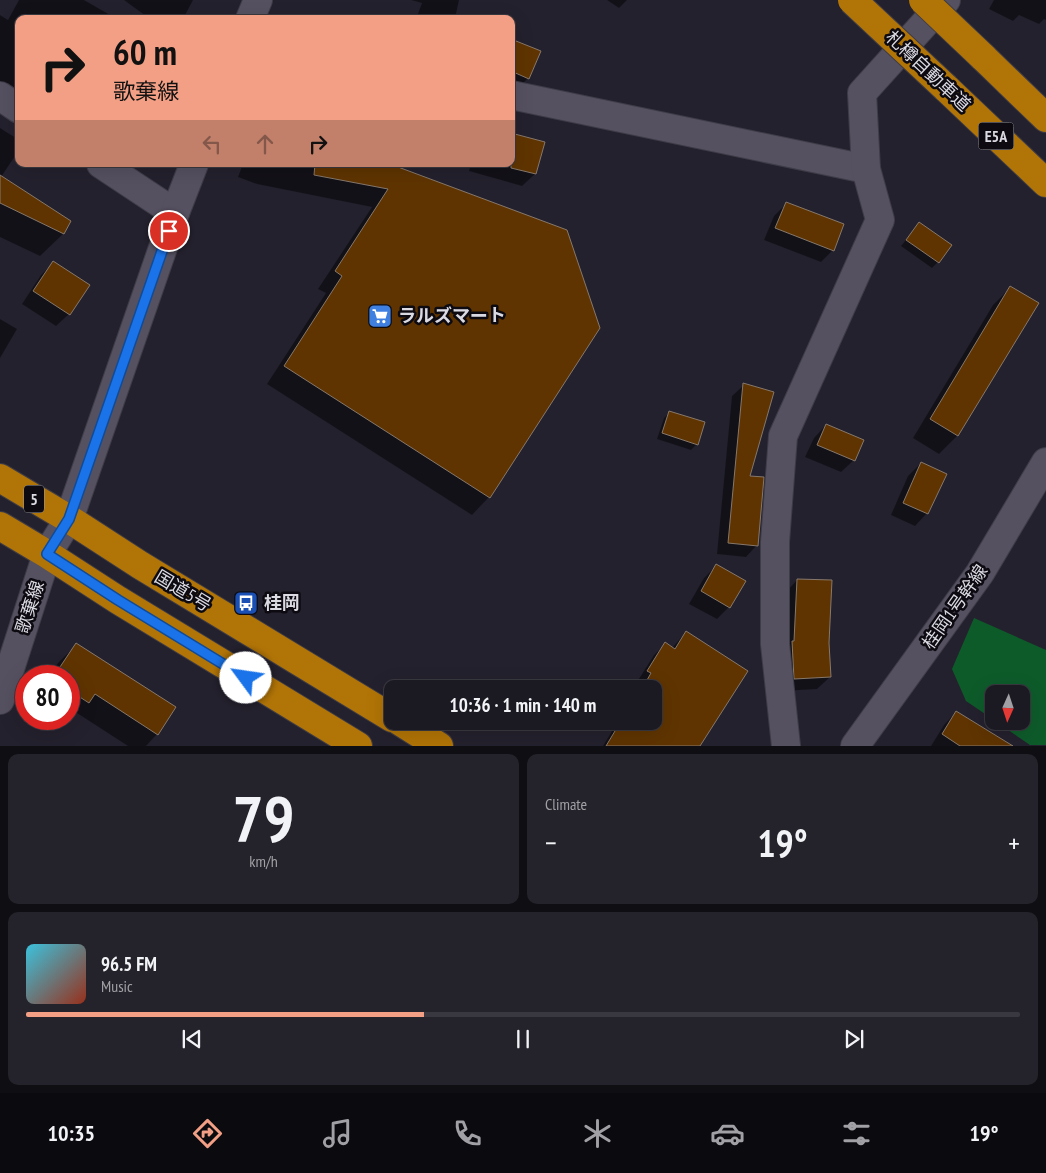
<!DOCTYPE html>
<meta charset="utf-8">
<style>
:root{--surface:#1b1922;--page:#24222a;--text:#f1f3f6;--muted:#a0a0a5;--line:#393840;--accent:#f39f85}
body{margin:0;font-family:"PT Sans Narrow","Noto Sans JP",sans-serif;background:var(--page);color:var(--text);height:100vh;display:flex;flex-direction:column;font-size:19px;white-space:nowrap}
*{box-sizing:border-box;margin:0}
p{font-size:16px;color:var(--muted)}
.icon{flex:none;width:28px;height:28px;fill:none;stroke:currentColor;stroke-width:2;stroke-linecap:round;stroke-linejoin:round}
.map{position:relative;height:746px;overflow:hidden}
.details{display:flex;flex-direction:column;gap:8px;padding:8px;background:#0f0e13;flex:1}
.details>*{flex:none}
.hud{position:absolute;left:15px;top:15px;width:500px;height:152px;border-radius:10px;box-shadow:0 5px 20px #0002,0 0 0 1px var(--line);background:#f39f85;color:#111;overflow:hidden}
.needle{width:32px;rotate:183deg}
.fabs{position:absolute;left:985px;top:685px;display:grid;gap:10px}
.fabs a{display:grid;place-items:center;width:45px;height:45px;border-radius:10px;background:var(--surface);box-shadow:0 5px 20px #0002,0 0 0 1px var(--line);font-size:25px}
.speed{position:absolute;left:15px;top:665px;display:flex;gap:10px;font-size:25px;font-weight:700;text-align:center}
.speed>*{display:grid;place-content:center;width:65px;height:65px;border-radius:50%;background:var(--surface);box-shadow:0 5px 20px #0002,0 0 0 1px var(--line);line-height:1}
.speed .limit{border:8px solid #d22;background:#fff;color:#111}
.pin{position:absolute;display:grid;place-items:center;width:42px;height:42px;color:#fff;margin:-21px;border:2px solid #fff;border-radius:50%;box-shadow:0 1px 5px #0007}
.me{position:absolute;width:55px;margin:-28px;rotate:301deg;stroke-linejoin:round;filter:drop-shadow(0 0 4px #0008)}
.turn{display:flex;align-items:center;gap:18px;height:105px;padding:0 15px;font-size:22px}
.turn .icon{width:65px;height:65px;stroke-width:2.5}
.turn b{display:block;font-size:35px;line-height:42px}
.lanes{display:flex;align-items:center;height:48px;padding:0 15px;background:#0003;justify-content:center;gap:25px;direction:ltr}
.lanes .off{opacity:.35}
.big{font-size:38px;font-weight:700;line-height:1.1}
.details .card{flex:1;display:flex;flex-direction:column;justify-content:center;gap:8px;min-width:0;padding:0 18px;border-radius:10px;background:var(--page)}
.details .dial{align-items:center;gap:0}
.dial b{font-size:65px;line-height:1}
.song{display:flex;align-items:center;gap:15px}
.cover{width:60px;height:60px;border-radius:8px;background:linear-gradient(135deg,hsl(190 70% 55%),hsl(10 70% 35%))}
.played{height:5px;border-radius:2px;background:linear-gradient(90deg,var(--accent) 40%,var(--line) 40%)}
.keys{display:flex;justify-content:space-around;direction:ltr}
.heat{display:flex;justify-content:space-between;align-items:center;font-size:28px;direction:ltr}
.details .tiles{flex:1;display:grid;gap:8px;grid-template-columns:1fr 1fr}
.card:last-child{grid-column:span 2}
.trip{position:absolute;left:384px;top:680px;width:278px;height:50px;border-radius:10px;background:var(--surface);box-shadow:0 5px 20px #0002,0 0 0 1px var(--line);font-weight:700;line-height:50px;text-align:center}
.menu{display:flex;height:80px;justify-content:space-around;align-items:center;background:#0b0a0e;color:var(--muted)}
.menu .icon{width:35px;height:35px}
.menu .on{color:var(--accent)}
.menu b{font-size:22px;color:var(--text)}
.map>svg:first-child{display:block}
.forest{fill:#0e5b2a}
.shadow{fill:#0007}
.building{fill:#5f3400;stroke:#86786c}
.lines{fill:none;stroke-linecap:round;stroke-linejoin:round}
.minor-casing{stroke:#3e3c47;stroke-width:30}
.highway-casing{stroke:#3e3c47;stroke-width:30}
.minor{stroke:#555161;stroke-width:28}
.highway{stroke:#b17406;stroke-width:28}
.highway-bridge-casing{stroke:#3e3c47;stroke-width:30;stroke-linecap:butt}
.highway-bridge{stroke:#b17406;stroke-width:28}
.route-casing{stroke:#114b97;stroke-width:12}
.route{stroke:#1a73e8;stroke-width:9}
.labels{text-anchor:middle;stroke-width:5;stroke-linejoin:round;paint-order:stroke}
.shield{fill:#0d0b11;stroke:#9d9ba3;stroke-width:1}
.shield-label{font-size:16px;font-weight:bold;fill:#dbd9e2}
.street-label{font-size:18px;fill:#dbd9e2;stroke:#0d0b11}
.poi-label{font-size:18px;font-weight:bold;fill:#dbd9e2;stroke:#0d0b11;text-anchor:start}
</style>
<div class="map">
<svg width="1046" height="746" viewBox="0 0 1046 746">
<rect width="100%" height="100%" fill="#24212e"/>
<path class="forest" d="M974 618 1046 650V745H1030L995 721H1021V694H994V720L966 701 952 669Z"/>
<g class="shadow">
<path d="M19 0H84L117 19H19V100L0 88V15L8 20Z"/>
<path d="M124 0H193L183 19H150Z"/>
<path d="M411 0H459L456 14 469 19H416L422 3Z"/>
<path d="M607 0H627L619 8Z"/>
<path d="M994 0H1046V20L1044 19 1039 24 1019 15 1013 21 989 9Z"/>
<path d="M511 40 528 78 513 94 511 93Z"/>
<path d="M0 128 19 140V150L1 177 70 222 63 234 40 256 0 237Z"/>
<path d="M543 143 535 174 522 186 469 171 471 164H511Z"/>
<path d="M110 164H134L126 172Z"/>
<path d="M243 164H378L394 167 489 497 472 515 267 384 326 293 318 289 372 207 257 184 238 177Z"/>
<path d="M786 204 833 250 821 262 764 240 774 216Z"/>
<path d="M919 224 938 262 932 268 901 246Z"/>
<path d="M53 263 69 314 56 326 22 304 41 275Z"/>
<path d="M1011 287 1037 303 957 436 939 454 913 438 993 305Z"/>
<path d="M0 319 17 329 0 358Z"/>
<path d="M744 385 749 477 757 545 746 557 717 554 732 396Z"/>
<path d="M670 412 697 444 691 450 657 439 664 418Z"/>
<path d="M826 425 854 460 841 472 805 457 814 438Z"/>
<path d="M921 463 927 513 915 526 891 515 908 476Z"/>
<path d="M716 566 729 607 717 619 689 604 704 578Z"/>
<path d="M797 580 828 643 830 677 817 689 782 691 785 593Z"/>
<path d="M686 632 699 746H603L618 721H652V689H639L641 685 637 682 654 655 665 644 672 648Z"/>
<path d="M76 645 174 708 157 734 146 746H128L77 713 70 720 68 719 69 676H49L58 663Z"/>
<path d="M956 712 978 746H931L944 725Z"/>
</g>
<g class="building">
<path d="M511 39 541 51 529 79 511 71Z"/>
<path d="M511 133 545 142 536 174 511 168Z"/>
<path d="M315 164H390L567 230 600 328 490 498 284 366 342 276 335 271 388 189 314 175Z"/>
<path d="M0 175 71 221 64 234 0 203Z"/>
<path d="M786 202 844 224 834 251 775 228Z"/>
<path d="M919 222 952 245 939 263 906 240Z"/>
<path d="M53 261 90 285 70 315 33 291Z"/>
<path d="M1010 286 1039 303 958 436 930 419Z"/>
<path d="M743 383 774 392 750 476 764 477 758 546 728 543Z"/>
<path d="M669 411 705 422 698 445 662 433Z"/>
<path d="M826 424 864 440 855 461 817 445Z"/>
<path d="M921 462 947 474 928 514 903 503Z"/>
<path d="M716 564 746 581 730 608 701 591Z"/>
<path d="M797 579 832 580 829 643 831 677 794 679 792 641H794Z"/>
<path d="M686 631 748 671 700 746H606L621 721H652V689H642L651 673 647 671 665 642 675 649Z"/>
<path d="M76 643 176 707 158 735 95 694 89 703 69 690V676H54Z"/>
<path d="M956 711 1013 746H960L942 734Z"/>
</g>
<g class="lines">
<g class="minor-casing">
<g id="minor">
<path d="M250 19 258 0"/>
<path d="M511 95 866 169"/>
<path d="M0 96 19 109"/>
<path d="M101 164 175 213"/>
<path d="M0 700 47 554 69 519 175 213 194 164"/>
<path d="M786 746 775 644V542L783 436 880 220 866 169 862 93 946 0"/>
<path d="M855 746 980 573 1046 462"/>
</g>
</g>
<g class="highway-casing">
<g id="highway">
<path d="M983 57 1046 118"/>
<path d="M946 88 1046 183"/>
<path d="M0 478 69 519 140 565 392 718"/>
<path d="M0 526 47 554 118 600 358 746"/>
<path d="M399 721 439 746"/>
</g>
</g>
<use href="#minor" class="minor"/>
<use href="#highway" class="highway"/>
<g class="highway-bridge-casing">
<g id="highway-bridge">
<path d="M852 0 946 88"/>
<path d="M923 0 983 57"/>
</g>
</g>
<use href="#highway-bridge" class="highway-bridge"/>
</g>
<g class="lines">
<g class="route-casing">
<path id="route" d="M169 231 69 519 47 554 118 600 246 678"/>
</g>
<use href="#route" class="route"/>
</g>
<defs>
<g id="supermarket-square" transform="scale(1.25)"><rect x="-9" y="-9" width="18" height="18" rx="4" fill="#3f7fe0" stroke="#0d0b11"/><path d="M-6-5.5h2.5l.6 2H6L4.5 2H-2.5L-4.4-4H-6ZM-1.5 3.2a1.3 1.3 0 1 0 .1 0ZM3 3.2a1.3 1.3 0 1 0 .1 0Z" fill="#fff"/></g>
<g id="bus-square" transform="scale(1.25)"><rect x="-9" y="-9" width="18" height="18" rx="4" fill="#1a4fb4" stroke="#0d0b11"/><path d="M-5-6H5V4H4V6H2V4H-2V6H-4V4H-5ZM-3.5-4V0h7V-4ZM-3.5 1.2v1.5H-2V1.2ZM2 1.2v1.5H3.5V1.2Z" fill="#fff"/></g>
</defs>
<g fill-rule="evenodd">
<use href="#supermarket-square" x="380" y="316"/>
<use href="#bus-square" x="246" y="603"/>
</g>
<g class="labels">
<g class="shield">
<rect x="978.5" y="122.5" width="35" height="27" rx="4"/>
<rect x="24" y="485.5" width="20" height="27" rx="4"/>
</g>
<g class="shield-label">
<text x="996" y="142">E5A</text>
<text x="34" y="505">5</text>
</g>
<g class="street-label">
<text transform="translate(928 71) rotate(43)" y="6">札樽自動車道</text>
<text transform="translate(183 591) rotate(31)" y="6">国道5号</text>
<text transform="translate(30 607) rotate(-72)" y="6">歌棄線</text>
<text transform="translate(955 607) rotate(-55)" y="6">桂岡1号幹線</text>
</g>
<g class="poi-label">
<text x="398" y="322">ラルズマート</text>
<text x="264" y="609">桂岡</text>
</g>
</g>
</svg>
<div class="fabs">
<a><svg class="needle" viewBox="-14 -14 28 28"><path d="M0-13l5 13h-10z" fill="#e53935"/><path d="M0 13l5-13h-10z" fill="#a0a0a5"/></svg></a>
</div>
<div class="speed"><div class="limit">80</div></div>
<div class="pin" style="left:169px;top:231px;background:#d93025"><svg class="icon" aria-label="arrive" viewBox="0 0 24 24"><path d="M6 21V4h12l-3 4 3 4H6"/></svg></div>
<svg class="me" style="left:246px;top:678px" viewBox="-20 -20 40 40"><circle r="19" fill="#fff"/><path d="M0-13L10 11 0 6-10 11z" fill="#1a73e8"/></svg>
<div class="trip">10:36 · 1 min · 140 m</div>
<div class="hud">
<div class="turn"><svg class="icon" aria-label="right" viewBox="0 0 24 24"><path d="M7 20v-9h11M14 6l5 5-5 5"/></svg><div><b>60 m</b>歌棄線</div></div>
<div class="lanes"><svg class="icon off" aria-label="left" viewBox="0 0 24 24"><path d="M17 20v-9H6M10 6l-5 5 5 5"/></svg><svg class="icon off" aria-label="ahead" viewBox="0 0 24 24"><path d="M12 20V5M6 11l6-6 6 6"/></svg><svg class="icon" aria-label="right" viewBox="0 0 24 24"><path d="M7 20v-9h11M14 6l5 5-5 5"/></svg></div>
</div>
</div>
<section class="details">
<div class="tiles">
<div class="card dial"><b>79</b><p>km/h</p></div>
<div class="card"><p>Climate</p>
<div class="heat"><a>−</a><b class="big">19°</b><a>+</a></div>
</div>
<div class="card">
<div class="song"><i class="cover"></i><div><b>96.5 FM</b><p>Music</p></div></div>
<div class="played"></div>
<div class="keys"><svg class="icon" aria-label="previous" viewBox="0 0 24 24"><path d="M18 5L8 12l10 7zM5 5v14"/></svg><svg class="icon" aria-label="pause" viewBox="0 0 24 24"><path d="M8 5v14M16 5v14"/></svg><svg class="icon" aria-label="next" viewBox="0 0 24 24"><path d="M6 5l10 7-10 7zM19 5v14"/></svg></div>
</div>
</div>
</section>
<nav class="menu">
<b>10:35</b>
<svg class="icon on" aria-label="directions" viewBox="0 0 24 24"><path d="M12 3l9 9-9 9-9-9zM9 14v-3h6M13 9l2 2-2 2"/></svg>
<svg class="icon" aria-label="music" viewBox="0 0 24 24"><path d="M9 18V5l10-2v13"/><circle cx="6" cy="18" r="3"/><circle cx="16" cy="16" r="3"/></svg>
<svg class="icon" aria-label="phone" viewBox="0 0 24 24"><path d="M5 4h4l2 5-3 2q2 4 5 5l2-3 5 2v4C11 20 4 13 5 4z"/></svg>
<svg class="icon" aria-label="climate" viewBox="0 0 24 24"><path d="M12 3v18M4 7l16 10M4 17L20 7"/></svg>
<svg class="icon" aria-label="car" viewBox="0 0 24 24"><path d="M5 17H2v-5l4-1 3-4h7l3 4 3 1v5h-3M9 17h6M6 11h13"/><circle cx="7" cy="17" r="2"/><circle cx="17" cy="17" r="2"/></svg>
<svg class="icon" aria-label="filters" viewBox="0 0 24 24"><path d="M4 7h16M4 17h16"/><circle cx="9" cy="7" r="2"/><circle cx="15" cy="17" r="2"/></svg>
<b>19°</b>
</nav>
